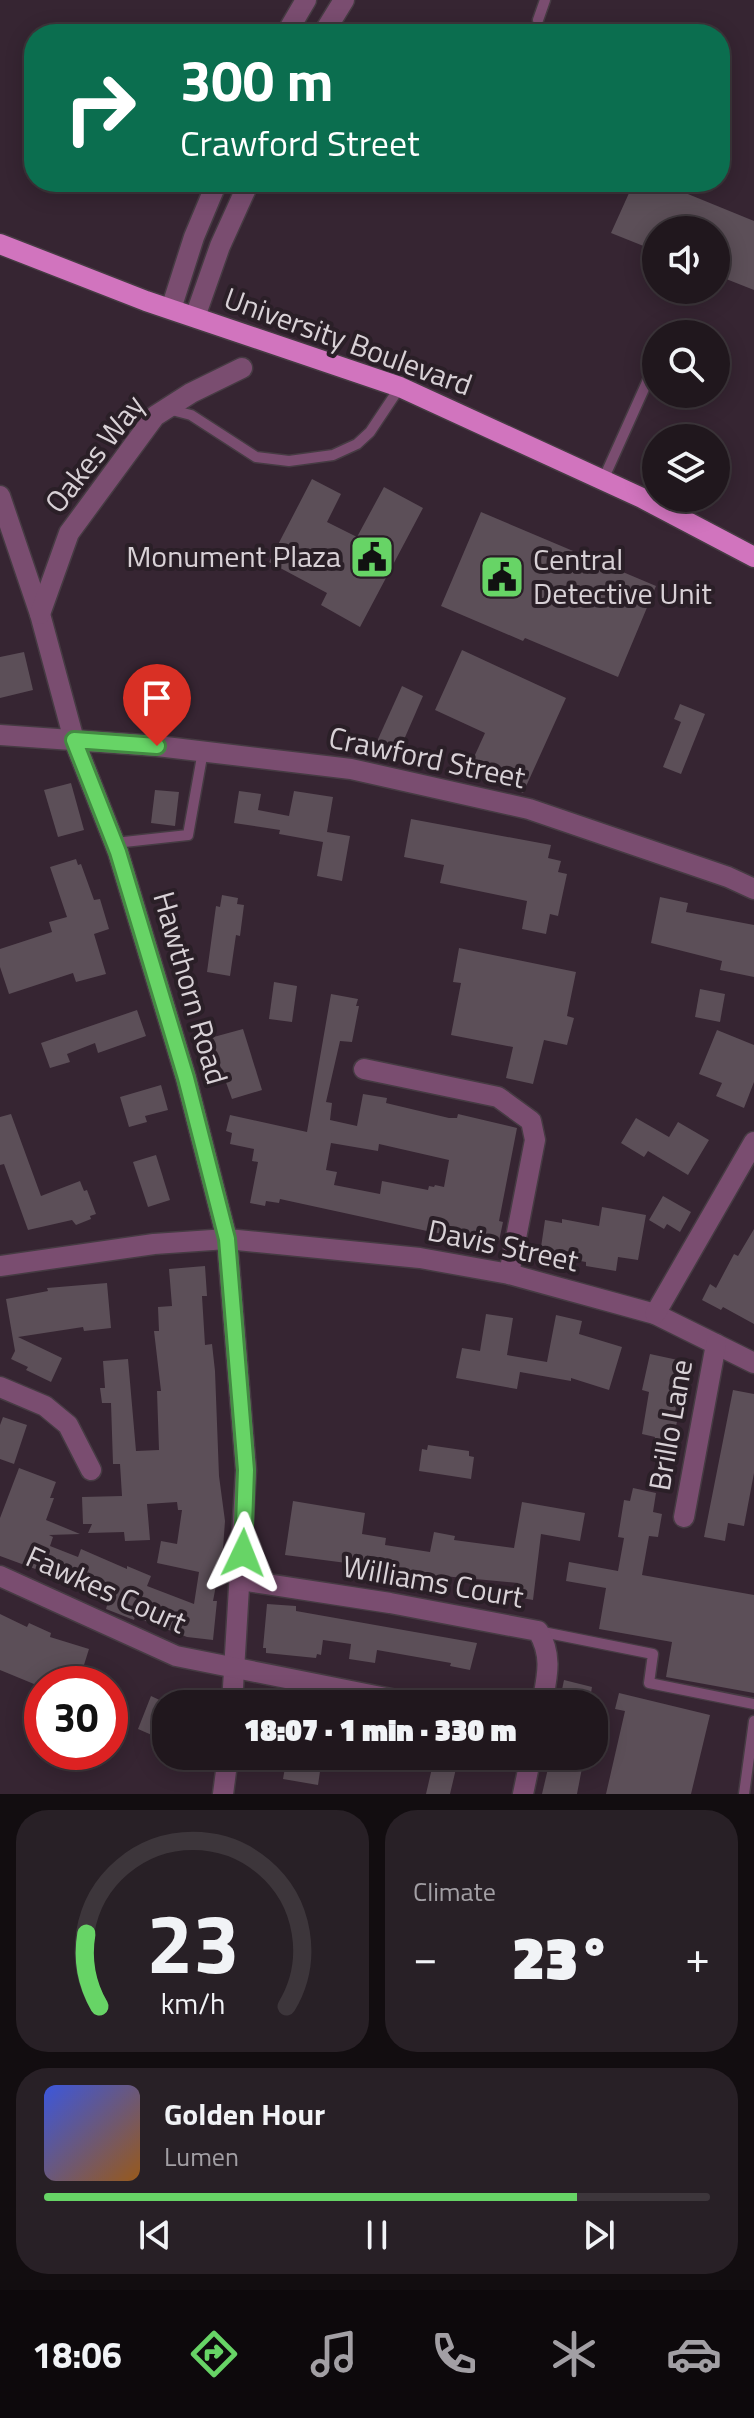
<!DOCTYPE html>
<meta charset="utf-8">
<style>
:root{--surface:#20171d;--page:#282026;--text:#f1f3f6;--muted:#a29fa4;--line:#3d363b;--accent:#67d466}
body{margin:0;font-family:"Titillium Web",sans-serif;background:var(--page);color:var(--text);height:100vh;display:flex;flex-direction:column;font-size:30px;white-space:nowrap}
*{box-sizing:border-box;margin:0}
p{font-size:26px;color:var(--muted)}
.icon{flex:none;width:44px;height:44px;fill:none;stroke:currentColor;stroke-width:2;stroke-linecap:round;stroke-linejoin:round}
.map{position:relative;height:1794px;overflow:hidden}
.details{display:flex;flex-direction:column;gap:16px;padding:16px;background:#120d10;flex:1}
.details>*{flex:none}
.banner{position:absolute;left:24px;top:24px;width:706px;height:168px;border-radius:32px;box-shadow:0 4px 20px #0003,0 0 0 2px var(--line);background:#0b6e4f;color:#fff;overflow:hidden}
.fabs{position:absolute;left:642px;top:216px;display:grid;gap:16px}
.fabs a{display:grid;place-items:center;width:88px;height:88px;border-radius:50%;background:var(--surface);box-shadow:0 4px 20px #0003,0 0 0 2px var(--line);font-size:40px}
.speed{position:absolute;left:24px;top:1666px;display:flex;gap:16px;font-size:40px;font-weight:700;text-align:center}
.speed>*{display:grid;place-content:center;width:104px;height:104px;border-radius:50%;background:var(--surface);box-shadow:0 4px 20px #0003,0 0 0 2px var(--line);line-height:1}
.speed .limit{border:12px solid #d22;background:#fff;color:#111}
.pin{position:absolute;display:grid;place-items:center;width:68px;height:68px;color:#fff;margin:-82px -34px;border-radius:50% 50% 50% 0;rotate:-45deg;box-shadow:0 0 8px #0007}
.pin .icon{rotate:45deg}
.me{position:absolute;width:88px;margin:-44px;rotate:2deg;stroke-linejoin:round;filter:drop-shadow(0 0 6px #0008)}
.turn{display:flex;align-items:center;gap:28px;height:168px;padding:0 24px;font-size:36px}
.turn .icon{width:104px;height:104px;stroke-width:2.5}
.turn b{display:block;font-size:56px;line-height:68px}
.big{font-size:60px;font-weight:800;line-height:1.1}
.details .widget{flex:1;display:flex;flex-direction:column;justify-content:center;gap:12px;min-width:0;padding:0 28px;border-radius:32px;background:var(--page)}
.details .dial{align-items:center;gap:0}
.dial svg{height:208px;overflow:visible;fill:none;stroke:var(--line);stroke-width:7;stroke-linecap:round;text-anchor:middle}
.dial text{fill:var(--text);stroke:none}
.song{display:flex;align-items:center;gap:24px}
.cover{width:96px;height:96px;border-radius:12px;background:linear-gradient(135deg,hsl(230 70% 55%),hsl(30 70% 35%))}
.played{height:8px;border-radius:4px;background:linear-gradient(90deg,var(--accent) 80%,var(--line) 80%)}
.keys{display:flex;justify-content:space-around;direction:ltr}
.heat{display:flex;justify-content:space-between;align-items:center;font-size:44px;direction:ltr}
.details .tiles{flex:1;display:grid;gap:16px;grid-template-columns:1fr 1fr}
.widget:last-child{grid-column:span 2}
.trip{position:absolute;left:152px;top:1690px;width:456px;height:80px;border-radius:32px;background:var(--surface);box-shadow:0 4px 20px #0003,0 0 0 2px var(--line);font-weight:800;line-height:80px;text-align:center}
.menu{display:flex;height:128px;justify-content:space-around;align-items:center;background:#0d090c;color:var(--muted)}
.menu .icon{width:56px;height:56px}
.menu .on{color:var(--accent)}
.menu b{font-size:36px;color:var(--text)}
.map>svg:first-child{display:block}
.built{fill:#362532;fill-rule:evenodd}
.building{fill:#5c4f58;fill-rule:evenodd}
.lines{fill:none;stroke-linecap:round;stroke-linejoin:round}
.service-casing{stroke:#463b43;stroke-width:13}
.minor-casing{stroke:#463b43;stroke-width:23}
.primary-casing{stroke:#463b43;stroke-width:23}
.service{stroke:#7a4d70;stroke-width:10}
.minor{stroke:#7a4d70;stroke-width:20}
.primary{stroke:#d174be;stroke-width:20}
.route-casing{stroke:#438a42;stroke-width:20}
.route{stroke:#67d466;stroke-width:14}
.labels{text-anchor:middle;stroke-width:8;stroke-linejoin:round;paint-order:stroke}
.street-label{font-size:30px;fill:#d8d1d6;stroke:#2a1f27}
.poi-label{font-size:30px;fill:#d8d1d6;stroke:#2a1f27;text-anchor:end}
</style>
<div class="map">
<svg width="754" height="1794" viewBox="0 0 754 1794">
<rect width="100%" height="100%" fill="#2a1f27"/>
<path class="built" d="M0 0H754V1794H0ZM34 34H720V182H34ZM656 230H716V290H656ZM656 334H716V394H656ZM656 438H716V498H656ZM42 1684H110V1752H42ZM166 1704H594V1756H166Z"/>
<g class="building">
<path d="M634 182H688L683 192 754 221V290L716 275V230H656V251L611 233Z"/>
<path d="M312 479 341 494 327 522 357 537 384 487 423 508 360 627 321 605 327 593 269 562Z"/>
<path d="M481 512 656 586 618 677 525 638 523 641 441 606Z"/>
<path d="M462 650 566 698 523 793 469 768 485 733 435 710Z"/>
<path d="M24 652 33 690 0 698V657Z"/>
<path d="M402 686 423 696 396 758 374 748Z"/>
<path d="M680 704 705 714 681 774 663 767 681 722 674 719Z"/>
<path d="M71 783 84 830 58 837 44 790Z"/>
<path d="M155 790 179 792 175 826 151 823Z"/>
<path d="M239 791 261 794 258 810 289 816 294 791 333 797 327 832 350 836 342 881 317 876 323 842 279 834 280 830 234 823Z"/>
<path d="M411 819 551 845 548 858 561 861 558 872 567 874 558 916 550 914 546 934 522 929 527 901 440 883 444 865 404 857Z"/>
<path d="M76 859 78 865 81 864 94 900 100 899 109 929 94 934 106 974 76 982 73 973 9 994 0 967V949L52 932 49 922 67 917 50 867Z"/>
<path d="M222 895 238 898 237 904 244 905 240 936 236 935 230 976 207 972 216 906 220 907Z"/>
<path d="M660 897 688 903 686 912 754 925V977L720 970 722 961 651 943Z"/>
<path d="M459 948 576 972 567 1016 574 1018 567 1045 544 1040 533 1084 506 1078 513 1047 451 1035 461 983 453 982Z"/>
<path d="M274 982 297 986 292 1022 269 1019Z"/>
<path d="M700 989 725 994 720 1022 695 1017Z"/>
<path d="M331 994 358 999 356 1006H359L352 1042 340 1041 326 1102 332 1103 330 1120 357 1126 363 1094 387 1098 386 1103 449 1118H457L458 1114 517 1128 499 1221 503 1222 499 1241 455 1231 454 1236 427 1231 280 1199 279 1203 266 1201 265 1206 250 1203 258 1162 252 1161 254 1149 230 1144 232 1133 226 1131 230 1115 307 1132ZM331 1143 378 1151 379 1144 449 1160 444 1187 435 1185 434 1187 429 1186 428 1190 382 1181 380 1194 334 1185 337 1172 326 1170Z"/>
<path d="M137 1010 146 1036 98 1053 95 1043 67 1054 70 1062 50 1068 41 1043Z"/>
<path d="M243 1029 262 1090 232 1099 210 1038Z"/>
<path d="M717 1030 754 1045V1082L744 1108 716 1096 722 1083 699 1074Z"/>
<path d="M161 1085 168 1110 145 1116 147 1122 129 1127 120 1097Z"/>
<path d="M11 1114 41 1196 80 1181 84 1191 87 1190 96 1214 90 1216 91 1219 76 1225 72 1220 28 1230 4 1164 0 1165V1117Z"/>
<path d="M636 1118 669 1137 678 1122 709 1140 688 1175 648 1151 644 1157 621 1143Z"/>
<path d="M156 1155 170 1200 148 1207 133 1162Z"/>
<path d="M663 1196 691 1212 680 1232 667 1224 664 1229 649 1220Z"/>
<path d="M602 1207 646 1215 638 1260 618 1257 616 1271 586 1266V1262L540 1254 545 1220 562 1223V1219L599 1226Z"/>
<path d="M754 1229V1324L723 1307 721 1310 702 1300 710 1284 716 1288 734 1254 738 1256Z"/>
<path d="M205 1266 207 1296H202L205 1345 212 1344 215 1371 219 1476 225 1521 223 1549 213 1601H217L213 1640 187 1637 135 1617 134 1620 106 1609 108 1602 76 1589 77 1587 68 1581 0 1556V1518L19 1468 56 1482 50 1498H54L46 1520 80 1534 49 1535 53 1537 50 1546 78 1557 81 1549 127 1569V1566L151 1576 147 1586 194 1604 199 1572 157 1563 161 1541 177 1544 182 1510H178L177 1502 147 1504 150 1540 125 1541 124 1532 88 1533 92 1524H83L82 1497 122 1496 120 1464H113L111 1403H102L100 1388H105L103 1361 128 1359 136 1451 159 1450 157 1391H161L154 1331H159L158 1307 172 1306 169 1269Z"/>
<path d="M107 1283 111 1328 84 1331 83 1327 18 1337 62 1358 51 1382 26 1370 28 1367 11 1359 15 1351 6 1299 48 1291 47 1288Z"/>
<path d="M486 1314 513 1318 507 1355 547 1362 556 1315 582 1321 579 1334 622 1347 609 1390 571 1378V1381L520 1372 517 1389 456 1378 462 1348 480 1351Z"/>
<path d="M650 1354 687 1362 674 1416 678 1417 671 1449 653 1446 655 1437 642 1434 649 1392 642 1390Z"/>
<path d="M733 1390 754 1394V1473L744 1526 728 1523 725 1541 704 1537Z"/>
<path d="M3 1417 27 1425 14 1464 0 1459V1425Z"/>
<path d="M428 1445 469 1451V1456L474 1457 471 1479 419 1471 422 1449 427 1450Z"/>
<path d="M633 1488 656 1493 653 1512 662 1514 658 1537 649 1536 642 1575 754 1595V1693L666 1677 672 1642 599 1629 606 1588 566 1581 569 1562 618 1571 624 1538 618 1537 624 1500 630 1501Z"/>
<path d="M293 1501 365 1513 362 1534 386 1538 385 1545 430 1552 434 1532 455 1536 454 1540 514 1548 522 1502 585 1513 580 1541 541 1534 533 1600 516 1597 518 1583 443 1576 442 1584 407 1576 408 1571 285 1555Z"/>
<path d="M267 1604 296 1606V1611L477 1643 470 1670 450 1666 451 1663 377 1650 375 1663 349 1659 351 1644 323 1640 321 1655 317 1654 316 1658 266 1653V1648H263Z"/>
<path d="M0 1614 27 1627 29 1623 51 1633 50 1637 89 1649 78 1684H34L0 1670Z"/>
<path d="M564 1680 592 1687 589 1704H559Z"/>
<path d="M619 1693 710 1715 691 1794H606L625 1711 615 1709Z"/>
<path d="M151 1696 166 1703V1725L161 1739 138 1729Z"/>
<path d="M287 1756 322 1758 318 1785 283 1779Z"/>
<path d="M405 1756H459L450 1794H426L432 1768 404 1761Z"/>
<path d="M550 1760 582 1768 577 1794H542Z"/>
</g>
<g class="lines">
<g class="service-casing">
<g id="service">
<path d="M538 20 545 0"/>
<path d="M168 409 191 415 256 457 289 461 333 455 357 444 370 432 400 387"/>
<path d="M603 480 656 362"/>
<path d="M115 843 188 835 203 751"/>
<path d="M538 1631 653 1654 649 1683 754 1704"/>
<path d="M744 1794 754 1721"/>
</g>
</g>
<g class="minor-casing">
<g id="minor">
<path d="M286 34 306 0"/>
<path d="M323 34 344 0"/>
<path d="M171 309 194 237 217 182"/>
<path d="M195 317 220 246 249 182"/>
<path d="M0 496 40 614 74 740 118 852 186 1078 227 1239 246 1470 232 1704"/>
<path d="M40 614 69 533 155 416 191 393 242 368"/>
<path d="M0 735 157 746 351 769 529 809 728 877 754 889"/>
<path d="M364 1069 498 1097 531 1121 535 1140 509 1274"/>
<path d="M0 1266 154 1244 227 1239 420 1258 509 1274 655 1314 754 1363"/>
<path d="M655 1314 754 1142"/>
<path d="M0 1387 45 1406 68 1425 91 1470"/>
<path d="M684 1517 716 1344"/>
<path d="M0 1576 176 1656 416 1704"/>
<path d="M241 1580 390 1603 538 1631C553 1656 547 1677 542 1704"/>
<path d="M223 1794 228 1756"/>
<path d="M523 1794 531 1756"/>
</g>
</g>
<g class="primary-casing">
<path id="primary" d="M0 244 146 301 400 387 642 498 754 557"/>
</g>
<use href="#service" class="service"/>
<use href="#minor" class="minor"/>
<use href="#primary" class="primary"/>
</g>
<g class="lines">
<g class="route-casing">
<path id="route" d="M157 746 74 740 118 852 186 1078 227 1239 246 1470 243 1553"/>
</g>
<use href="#route" class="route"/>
</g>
<defs>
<g id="civic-square" transform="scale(2.3)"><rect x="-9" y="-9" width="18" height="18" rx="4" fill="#67d466" stroke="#2a1f27"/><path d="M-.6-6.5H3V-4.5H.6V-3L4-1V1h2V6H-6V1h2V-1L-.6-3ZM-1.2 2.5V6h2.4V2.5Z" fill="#111"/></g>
</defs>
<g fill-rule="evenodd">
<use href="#civic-square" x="372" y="557"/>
<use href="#civic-square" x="502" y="577"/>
</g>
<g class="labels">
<g class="street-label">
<text transform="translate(348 342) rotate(20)" y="10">University Boulevard</text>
<text transform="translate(95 454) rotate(-52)" y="10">Oakes Way</text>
<text transform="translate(427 758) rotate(12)" y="10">Crawford Street</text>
<text transform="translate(190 988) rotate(74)" y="10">Hawthorn Road</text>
<text transform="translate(503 1246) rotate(12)" y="10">Davis Street</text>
<text transform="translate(671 1425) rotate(-80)" y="10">Brillo Lane</text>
<text transform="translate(433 1582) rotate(10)" y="10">Williams Court</text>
<text transform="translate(106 1590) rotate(24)" y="10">Fawkes Court</text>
</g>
<g class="poi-label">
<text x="341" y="567">Monument Plaza</text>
<text x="533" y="570" text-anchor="start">Central<tspan x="533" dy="34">Detective Unit</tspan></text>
</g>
</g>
</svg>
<div class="fabs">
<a><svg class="icon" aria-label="sound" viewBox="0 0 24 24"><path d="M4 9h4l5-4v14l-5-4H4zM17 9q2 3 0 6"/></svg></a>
<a><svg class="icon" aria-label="search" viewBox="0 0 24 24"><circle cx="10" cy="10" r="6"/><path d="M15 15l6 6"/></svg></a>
<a><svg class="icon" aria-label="layers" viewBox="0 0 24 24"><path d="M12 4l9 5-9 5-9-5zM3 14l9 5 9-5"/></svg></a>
</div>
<div class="speed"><div class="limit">30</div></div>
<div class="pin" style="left:157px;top:746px;background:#d93025"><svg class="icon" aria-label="arrive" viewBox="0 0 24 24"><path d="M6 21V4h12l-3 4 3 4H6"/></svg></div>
<svg class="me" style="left:243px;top:1553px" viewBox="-20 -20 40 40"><path d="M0-17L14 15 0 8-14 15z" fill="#67d466" stroke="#fff" stroke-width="4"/></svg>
<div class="trip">18:07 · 1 min · 330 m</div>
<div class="banner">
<div class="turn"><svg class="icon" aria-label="right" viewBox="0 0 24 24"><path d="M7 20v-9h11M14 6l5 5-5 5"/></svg><div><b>300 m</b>Crawford Street</div></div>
</div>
</div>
<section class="details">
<div class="tiles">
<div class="widget dial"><svg viewBox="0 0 100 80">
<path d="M14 69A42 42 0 1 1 86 69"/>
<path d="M14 69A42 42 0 0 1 9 41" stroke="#67d466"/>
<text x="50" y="56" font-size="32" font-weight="700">23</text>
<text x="50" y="72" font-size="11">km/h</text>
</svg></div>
<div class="widget"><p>Climate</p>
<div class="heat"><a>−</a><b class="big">23°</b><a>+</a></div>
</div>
<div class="widget">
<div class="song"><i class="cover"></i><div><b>Golden Hour</b><p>Lumen</p></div></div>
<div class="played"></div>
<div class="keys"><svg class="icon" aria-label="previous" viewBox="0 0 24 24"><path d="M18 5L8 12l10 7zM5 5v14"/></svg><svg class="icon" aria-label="pause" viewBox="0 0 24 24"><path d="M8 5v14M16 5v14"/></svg><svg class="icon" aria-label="next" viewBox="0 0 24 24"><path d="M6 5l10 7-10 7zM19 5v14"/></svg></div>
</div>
</div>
</section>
<nav class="menu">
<b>18:06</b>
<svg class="icon on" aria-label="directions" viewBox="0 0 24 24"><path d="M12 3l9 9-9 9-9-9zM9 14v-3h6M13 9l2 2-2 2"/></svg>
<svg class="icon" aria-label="music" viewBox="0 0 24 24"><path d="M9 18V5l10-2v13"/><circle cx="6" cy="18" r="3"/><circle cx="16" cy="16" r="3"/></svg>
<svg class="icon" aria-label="phone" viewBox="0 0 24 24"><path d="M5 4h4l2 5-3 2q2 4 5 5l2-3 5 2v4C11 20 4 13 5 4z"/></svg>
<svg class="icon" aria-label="climate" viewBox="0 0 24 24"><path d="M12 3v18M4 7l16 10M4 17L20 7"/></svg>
<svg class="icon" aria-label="car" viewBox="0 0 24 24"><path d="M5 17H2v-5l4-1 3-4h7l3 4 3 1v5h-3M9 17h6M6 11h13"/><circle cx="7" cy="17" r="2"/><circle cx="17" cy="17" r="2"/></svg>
</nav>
